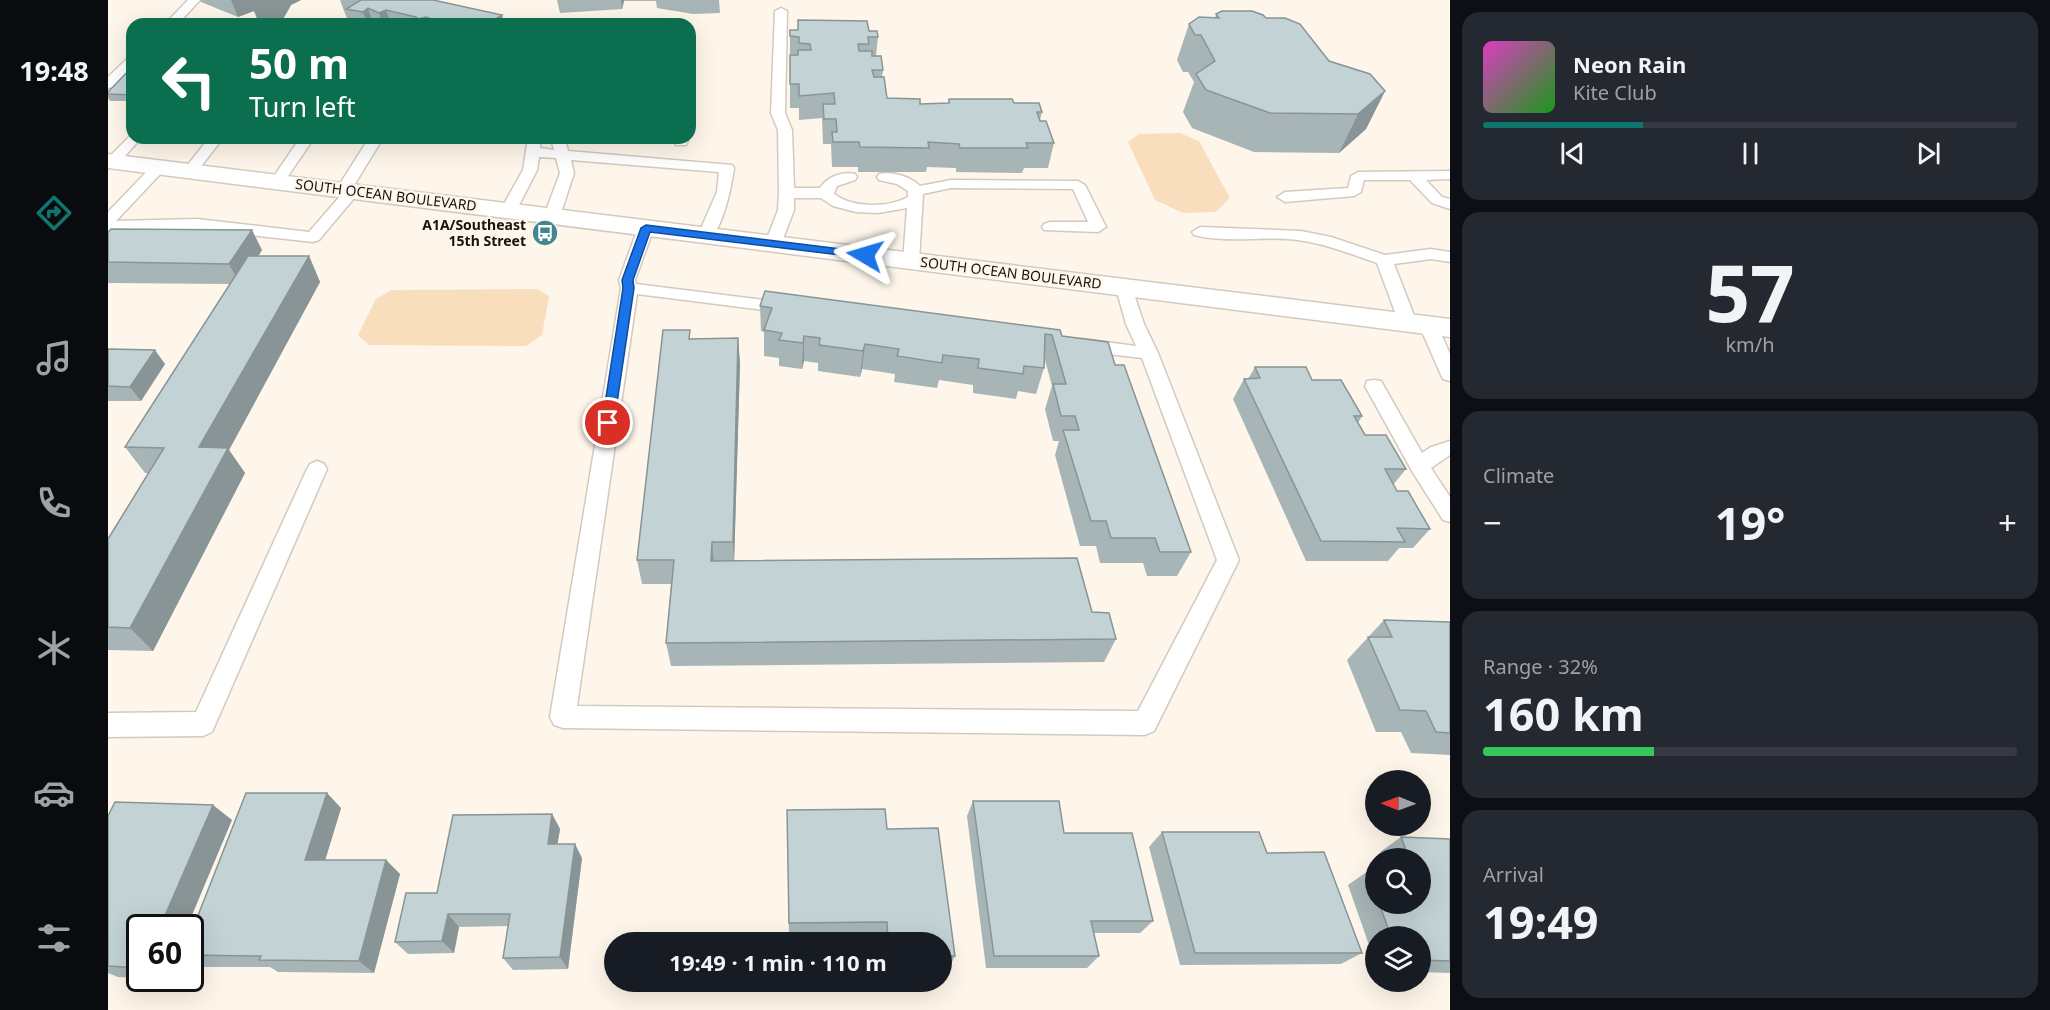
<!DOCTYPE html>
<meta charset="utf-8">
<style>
:root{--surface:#171b24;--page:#242831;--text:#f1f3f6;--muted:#9ea1a6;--line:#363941;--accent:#0f766e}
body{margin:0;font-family:"Noto Sans",sans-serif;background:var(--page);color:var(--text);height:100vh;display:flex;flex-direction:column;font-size:22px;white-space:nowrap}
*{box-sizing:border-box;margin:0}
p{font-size:20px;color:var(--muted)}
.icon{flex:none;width:33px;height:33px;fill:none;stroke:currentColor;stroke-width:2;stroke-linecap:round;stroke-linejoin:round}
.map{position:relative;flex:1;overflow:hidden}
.drawer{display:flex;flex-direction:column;gap:12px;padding:12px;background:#0d0f14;width:600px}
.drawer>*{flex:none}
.hud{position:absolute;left:18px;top:18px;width:570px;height:126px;border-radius:18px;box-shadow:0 6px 24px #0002;background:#0b6e4f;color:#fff;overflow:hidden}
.needle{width:39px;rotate:271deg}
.controls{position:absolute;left:1257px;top:770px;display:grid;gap:12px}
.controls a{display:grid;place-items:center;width:66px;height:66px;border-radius:50%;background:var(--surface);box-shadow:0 6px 24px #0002;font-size:30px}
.speed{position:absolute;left:18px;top:914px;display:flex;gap:12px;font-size:30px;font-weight:700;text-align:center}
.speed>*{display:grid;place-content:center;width:78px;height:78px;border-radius:50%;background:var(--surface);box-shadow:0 6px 24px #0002;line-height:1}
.speed .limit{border:3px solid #111;border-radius:9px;background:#fff;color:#111}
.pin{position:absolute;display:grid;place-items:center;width:51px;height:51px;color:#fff;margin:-26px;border:3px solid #fff;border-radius:50%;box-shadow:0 2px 6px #0007}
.me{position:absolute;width:66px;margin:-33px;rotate:277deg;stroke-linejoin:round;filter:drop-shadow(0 0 4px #0008)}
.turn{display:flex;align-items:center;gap:21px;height:126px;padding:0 24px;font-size:27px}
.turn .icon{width:78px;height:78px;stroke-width:2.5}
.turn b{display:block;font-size:42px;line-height:51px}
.big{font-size:45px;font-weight:700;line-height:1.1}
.drawer .card{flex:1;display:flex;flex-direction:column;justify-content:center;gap:9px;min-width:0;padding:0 21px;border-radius:18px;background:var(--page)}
.drawer .dial{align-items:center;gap:0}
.dial b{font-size:78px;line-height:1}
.song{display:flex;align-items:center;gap:18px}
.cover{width:72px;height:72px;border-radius:9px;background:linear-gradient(135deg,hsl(310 70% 55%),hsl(120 70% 35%))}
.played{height:6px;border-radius:3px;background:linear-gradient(90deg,var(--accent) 30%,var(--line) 30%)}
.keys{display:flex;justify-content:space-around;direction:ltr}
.heat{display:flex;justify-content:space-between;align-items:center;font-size:33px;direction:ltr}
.charge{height:9px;border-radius:4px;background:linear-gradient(90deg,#34c759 32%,var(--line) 0)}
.trip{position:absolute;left:496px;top:932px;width:348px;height:60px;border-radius:30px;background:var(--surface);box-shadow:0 6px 24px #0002;font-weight:700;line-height:60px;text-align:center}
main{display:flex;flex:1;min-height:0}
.tab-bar{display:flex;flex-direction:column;width:108px;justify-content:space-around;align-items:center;background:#090b0e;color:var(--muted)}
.tab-bar .icon{width:42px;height:42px}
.tab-bar .active{color:var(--accent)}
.tab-bar b{font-size:27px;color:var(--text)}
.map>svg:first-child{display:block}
.green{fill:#f8debd}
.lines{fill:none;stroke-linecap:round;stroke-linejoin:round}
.service-casing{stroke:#d2cabf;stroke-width:3}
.primary-casing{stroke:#d2cabf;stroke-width:3}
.service{fill:#fff;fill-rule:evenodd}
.primary{fill:#fff;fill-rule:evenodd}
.wall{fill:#a8b5b7}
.shaded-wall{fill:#889495}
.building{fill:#c3d3d5;stroke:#889495;stroke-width:1.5}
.route{fill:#1a73e8;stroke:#114b97;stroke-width:1.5}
.labels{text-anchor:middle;stroke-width:5;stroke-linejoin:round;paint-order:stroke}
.far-street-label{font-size:14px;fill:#161410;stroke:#fef6ea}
.far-poi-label{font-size:14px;font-weight:bold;fill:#161410;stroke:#fef6ea;text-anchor:end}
</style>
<main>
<nav class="tab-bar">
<b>19:48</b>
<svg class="icon active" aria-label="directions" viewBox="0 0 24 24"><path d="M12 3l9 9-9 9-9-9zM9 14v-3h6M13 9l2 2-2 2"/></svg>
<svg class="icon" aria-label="music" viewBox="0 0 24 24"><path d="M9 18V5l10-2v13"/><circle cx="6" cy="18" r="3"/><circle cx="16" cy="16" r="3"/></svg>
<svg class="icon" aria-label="phone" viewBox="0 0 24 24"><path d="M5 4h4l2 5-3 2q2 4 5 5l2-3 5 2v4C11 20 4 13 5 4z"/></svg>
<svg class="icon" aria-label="climate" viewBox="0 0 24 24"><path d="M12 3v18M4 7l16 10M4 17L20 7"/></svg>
<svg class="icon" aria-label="car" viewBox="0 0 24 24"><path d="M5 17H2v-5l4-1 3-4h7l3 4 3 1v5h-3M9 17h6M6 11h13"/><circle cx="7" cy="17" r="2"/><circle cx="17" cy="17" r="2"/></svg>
<svg class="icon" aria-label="filters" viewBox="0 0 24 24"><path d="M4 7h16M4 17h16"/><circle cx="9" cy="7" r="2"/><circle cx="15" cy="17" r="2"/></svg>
</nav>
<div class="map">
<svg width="1342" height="1010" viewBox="0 0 1342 1010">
<rect width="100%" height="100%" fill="#fef6ea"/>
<g class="green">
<path d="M1072 133 1091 141 1122 198 1108 212 1075 213 1047 200 1020 142 1031 134Z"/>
<path d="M429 289 441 296 434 335 418 346 261 345 250 335 268 299 284 290Z"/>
</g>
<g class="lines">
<g class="service-casing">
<g id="service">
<path d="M80 0H92L70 24H57Z"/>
<path d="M673 8 679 11 677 113 684 130 686 188H712C719 177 734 171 747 174L749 177 747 180 729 186 726 194C744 208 780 208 800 197V191L789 184 771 180 769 177 771 174C784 171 802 176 812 186L843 180 970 181 977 185 998 227 990 232 936 230 934 227 936 224 942 222H980L965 189 843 188 815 194 811 261 803 266 795 261 799 208 770 213 748 212 725 206 713 198H686V210L673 244 671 247H659L657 244 670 210 671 193 670 130 663 113 667 11Z"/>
<path d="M24 57V68L5 87 0 88V77L20 58Z"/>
<path d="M24 134V138H33L10 164H0V158Z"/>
<path d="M101 138H115L87 174H77L75 171Z"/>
<path d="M192 138H206L174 185H164L162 182Z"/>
<path d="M261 138H275L245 187 252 191 211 240 205 242 89 229 0 231V212L46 164 51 163 58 167 56 170 8 221 89 219 201 232 234 194 228 190Z"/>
<path d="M420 138H432V148L446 150 443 138H457L460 151 624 165 626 168C624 184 614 236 598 240L590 235 609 192 611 172 463 160 466 173 452 216 444 221 436 216 452 173 448 158 431 157 429 170 408 211 405 214H395L392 211 415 170Z"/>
<path d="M567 138H581L578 145H568Z"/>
<path d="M1342 171V179L1318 180 1334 197 1342 199V209L1324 203 1302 180H1256L1253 192 1246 196 1177 202 1169 197 1177 192 1240 188 1243 176 1250 172Z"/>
<path d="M538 223 546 228 527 280 528 284 681 303 687 304 690 308 687 312 681 313 529 294 469 706 1030 711 1109 560 1034 358 974 351 968 349 965 345 968 341 974 339 1028 346 1018 324 1008 288 1010 284H1022L1024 288 1036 324 1050 353 1131 560 1046 731 1037 735 455 728 446 725 442 717 513 288 511 280 530 228Z"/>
<path d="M1092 227 1193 231 1223 237 1277 255 1323 249 1342 252V262L1323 259 1286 264 1309 323 1306 327H1294L1291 323 1269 263C1240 253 1211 241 1179 239 1149 237 1117 243 1086 235L1084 232Z"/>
<path d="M1320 319 1326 321 1329 325 1342 354V381L1335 379 1333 375 1311 325 1314 321Z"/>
<path d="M1266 380 1273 381 1314 453 1323 447 1342 441V455L1323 468 1342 497V522L1335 520 1304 471 1257 386 1259 381Z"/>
<path d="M209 461 216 464 219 469 104 732 95 736 0 737V713L88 712 199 469 202 464Z"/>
</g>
</g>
<g class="primary-casing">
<path id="primary" d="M0 154 1342 319V337L0 168Z"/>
</g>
<use href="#service" class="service"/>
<use href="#primary" class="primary"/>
</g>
<g class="wall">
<path d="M92 0H193L183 5 174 21 151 23 146 11 130 17 93 2Z"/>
<path d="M232 0H325L394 15 396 24H241Z"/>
<path d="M449 0H611L612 13 585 14 549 8 548 1H516L514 9 452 13Z"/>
<path d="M1108 14 1158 18 1221 61 1277 91 1258 129 1231 153 1146 152 1084 128 1075 112 1086 82 1080 72H1075L1069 60 1081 24 1107 18Z"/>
<path d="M682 30 761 31 770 37 768 56 775 70 774 77 779 98 812 104 840 103 841 99 906 103 934 112 932 120 946 143 940 168H916L914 173 848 172V168L819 167 818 172H750V167H724L723 144H715L714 118 691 120V108H682Z"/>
<path d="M24 67V101H2L0 98V92Z"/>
<path d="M154 250 150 256H201L212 282 121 450 137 473 45 651 0 650V539L40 473H37L17 447 122 284 0 283V262Z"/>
<path d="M657 291 954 336 1007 365 1083 552 1069 576H1039L1035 563H992L988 546H972L947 455 951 441H945L937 409 944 386 937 360 936 368 928 394 910 391 908 399 865 393V385L831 380 829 388 786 382 787 374 754 369 752 377 710 371V363L696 361 694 369 671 366V358L656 356V332L653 331 652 306Z"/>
<path d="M630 338 632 364 626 561 984 612 1008 639 996 662 563 666 558 643 563 584H534L529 560 583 339Z"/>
<path d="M0 349 57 364 33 401H0Z"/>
<path d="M1147 367 1204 380 1254 416 1250 423 1257 435 1298 469 1285 485 1289 491 1322 529 1305 548H1291L1280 561H1198L1125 399 1136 379H1140Z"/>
<path d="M1276 620 1342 622V755L1303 753 1293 732H1268L1239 660Z"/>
<path d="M865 801 956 833 1045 921 1032 933H986L991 956 979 968H878L859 816Z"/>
<path d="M233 808 217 860H278L292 874 266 973 170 972 162 967H96L82 959V936Z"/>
<path d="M679 810 779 829 847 956 841 968H834V942H775V935L681 936Z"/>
<path d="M444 814 452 829 449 844 474 858 460 969 405 970 395 958 400 926 351 927 346 953 300 954 287 942 329 893Z"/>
<path d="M0 816 124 820 32 927V978L10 977 0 973Z"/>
<path d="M1054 832 1159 853 1254 953 1233 964 1072 965 1041 847Z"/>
<path d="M1293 837 1342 839V973L1312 972V936H1268V965L1240 885 1260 871 1268 872V903H1312V858H1274L1272 852Z"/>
</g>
<g class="shaded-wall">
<path d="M123 0H193L183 5 174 21 151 23 146 11 130 17Z"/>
<path d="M513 0H516V1L514 9Z"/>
<path d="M260 8 265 24H259L255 12Z"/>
<path d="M278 10 283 24H275L271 13Z"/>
<path d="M394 15 396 24H386V20Z"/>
<path d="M318 17 320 24H311L310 19Z"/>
<path d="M1277 91 1258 129 1231 153 1250 114Z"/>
<path d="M144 230 154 250 132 284 121 264Z"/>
<path d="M201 256 212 282 121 450 137 473 45 651 22 628 91 447Z"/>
<path d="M696 336V361L694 369 695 343Z"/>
<path d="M630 338 632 364 626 566 625 542Z"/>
<path d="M757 344 754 369 752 377 755 351Z"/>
<path d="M47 350 57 364 33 401 22 387Z"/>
<path d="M604 542 606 566 603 561Z"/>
<path d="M219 793 233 808 213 874 197 860Z"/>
<path d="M105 805 124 820 79 927H52Z"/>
<path d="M444 814 452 829 447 859 440 844Z"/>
<path d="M467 844 474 858 460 969 452 957Z"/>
<path d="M278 860 292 874 266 973 251 961Z"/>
<path d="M340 914 351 927 346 953 334 941Z"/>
</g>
<g class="building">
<path d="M253 0H325L394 15 386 20 391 21 386 24H317L323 19 318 17 310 19 308 17 278 10 271 13 260 8 255 12 238 9Z"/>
<path d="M1114 11H1144L1155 15 1158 18H1177L1192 24 1221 61 1262 74 1277 91 1250 114 1162 113 1098 90 1088 74 1107 61 1093 35H1087L1081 24 1091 17 1111 18 1108 14Z"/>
<path d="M690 20 759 21 761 31H769L770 37H760L761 44H750L751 51H764V56H773L775 70H764L766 77H776L779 98 812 99V104L841 103V99H904L906 103H931L934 112H929L932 121H938L946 143H918L920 148H852L851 144 820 142 821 148 752 147 751 142H725L724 132H729L728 119H716L715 104H727L726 93 691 96V84H682V55H690V50H703L702 44 691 43V37L682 36V30H690Z"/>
<path d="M24 67V95L0 94V92Z"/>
<path d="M3 229 144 230 121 264 0 262V232Z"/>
<path d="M140 256H201L91 447 120 448 22 628 0 627V539L56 448 17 447Z"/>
<path d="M657 291 952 330 954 336 1000 342 1007 365H1016L1083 552H1052L1047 538H1003L998 521H983L955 430H971L967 416H953L945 384H958L944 335 937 334 936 368 916 366 915 374 870 368 871 359 835 355 834 363 789 356 791 349 757 344 755 351 711 345 712 338 696 336 695 343 671 340 674 333 656 330 664 308 652 306Z"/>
<path d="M555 330H582L581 339 630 338 625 542H604L603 561 969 558 984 612 1001 613 1008 639 558 643 566 560H529Z"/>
<path d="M0 349 47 350 22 387 0 386Z"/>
<path d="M1147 367H1198L1204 380H1233L1254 416H1246L1257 435H1278L1298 469H1277L1289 491H1300L1322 529 1289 528 1297 542 1213 541 1136 379 1152 378Z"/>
<path d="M1276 620 1342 622V733L1328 732 1318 711 1292 710 1260 637H1284Z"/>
<path d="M138 793H219L197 860H278L251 961 151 960 153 956 82 955V936Z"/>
<path d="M865 801H951L956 833H1024L1045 921H983L991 956H886Z"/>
<path d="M7 802 105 805 52 927H32V968L0 966V816Z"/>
<path d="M777 809 779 829 830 828 847 956H834V942H780L779 922 681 923 679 810Z"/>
<path d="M444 814 440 844H467L452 957 395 958 402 914H340L334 941 287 942 298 893H329L345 815Z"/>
<path d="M1054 832H1151L1159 853 1216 852 1254 953H1087Z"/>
<path d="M1293 837 1342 839V961L1312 960V936H1283L1271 903H1312V858H1301Z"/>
<path d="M1260 871 1268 872V892Z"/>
</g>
<path class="route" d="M538 225 757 252 762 255 757 258 542 232 525 280 526 288 506 423 500 428 494 423 515 288 514 280 533 228Z"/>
<defs>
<g id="bus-disc" transform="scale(1.35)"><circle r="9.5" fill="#408790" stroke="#fef6ea"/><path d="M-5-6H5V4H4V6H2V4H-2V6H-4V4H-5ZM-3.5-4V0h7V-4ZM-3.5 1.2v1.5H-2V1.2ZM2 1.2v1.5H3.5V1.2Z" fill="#fff"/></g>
</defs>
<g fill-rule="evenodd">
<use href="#bus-disc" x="437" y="233"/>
</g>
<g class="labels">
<g class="far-street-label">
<text transform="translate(278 195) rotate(7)" y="5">SOUTH OCEAN BOULEVARD</text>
<text transform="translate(903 273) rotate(7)" y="5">SOUTH OCEAN BOULEVARD</text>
</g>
<g class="far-poi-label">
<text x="418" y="230">A1A/Southeast<tspan x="418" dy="16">15th Street</tspan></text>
</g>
</g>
</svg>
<div class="controls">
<a><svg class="needle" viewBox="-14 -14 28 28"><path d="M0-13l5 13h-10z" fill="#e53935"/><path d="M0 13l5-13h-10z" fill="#9ea1a6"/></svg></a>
<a><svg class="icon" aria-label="search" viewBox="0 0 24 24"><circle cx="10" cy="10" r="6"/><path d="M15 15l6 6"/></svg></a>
<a><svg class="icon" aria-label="layers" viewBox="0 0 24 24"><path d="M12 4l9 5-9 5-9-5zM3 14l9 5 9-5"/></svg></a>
</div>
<div class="speed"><div class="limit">60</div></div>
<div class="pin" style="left:500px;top:423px;background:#d93025"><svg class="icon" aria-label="arrive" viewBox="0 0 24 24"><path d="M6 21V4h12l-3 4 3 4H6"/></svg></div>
<svg class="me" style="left:757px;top:255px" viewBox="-20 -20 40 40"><path d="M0-17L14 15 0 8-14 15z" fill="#1a73e8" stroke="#fff" stroke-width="4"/></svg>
<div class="trip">19:49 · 1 min · 110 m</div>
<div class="hud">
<div class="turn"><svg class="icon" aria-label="left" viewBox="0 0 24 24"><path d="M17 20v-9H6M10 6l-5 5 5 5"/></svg><div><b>50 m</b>Turn left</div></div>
</div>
</div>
<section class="drawer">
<div class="card">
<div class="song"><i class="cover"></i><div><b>Neon Rain</b><p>Kite Club</p></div></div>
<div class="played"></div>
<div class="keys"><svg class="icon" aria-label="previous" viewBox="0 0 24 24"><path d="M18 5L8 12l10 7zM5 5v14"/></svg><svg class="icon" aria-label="pause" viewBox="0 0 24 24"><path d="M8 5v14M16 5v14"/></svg><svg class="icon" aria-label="next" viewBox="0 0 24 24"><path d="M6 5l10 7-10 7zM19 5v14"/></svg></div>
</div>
<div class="card dial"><b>57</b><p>km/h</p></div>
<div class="card"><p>Climate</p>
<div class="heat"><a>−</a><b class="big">19°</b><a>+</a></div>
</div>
<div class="card"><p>Range · 32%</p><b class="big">160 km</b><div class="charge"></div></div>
<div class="card"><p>Arrival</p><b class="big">19:49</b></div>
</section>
</main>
